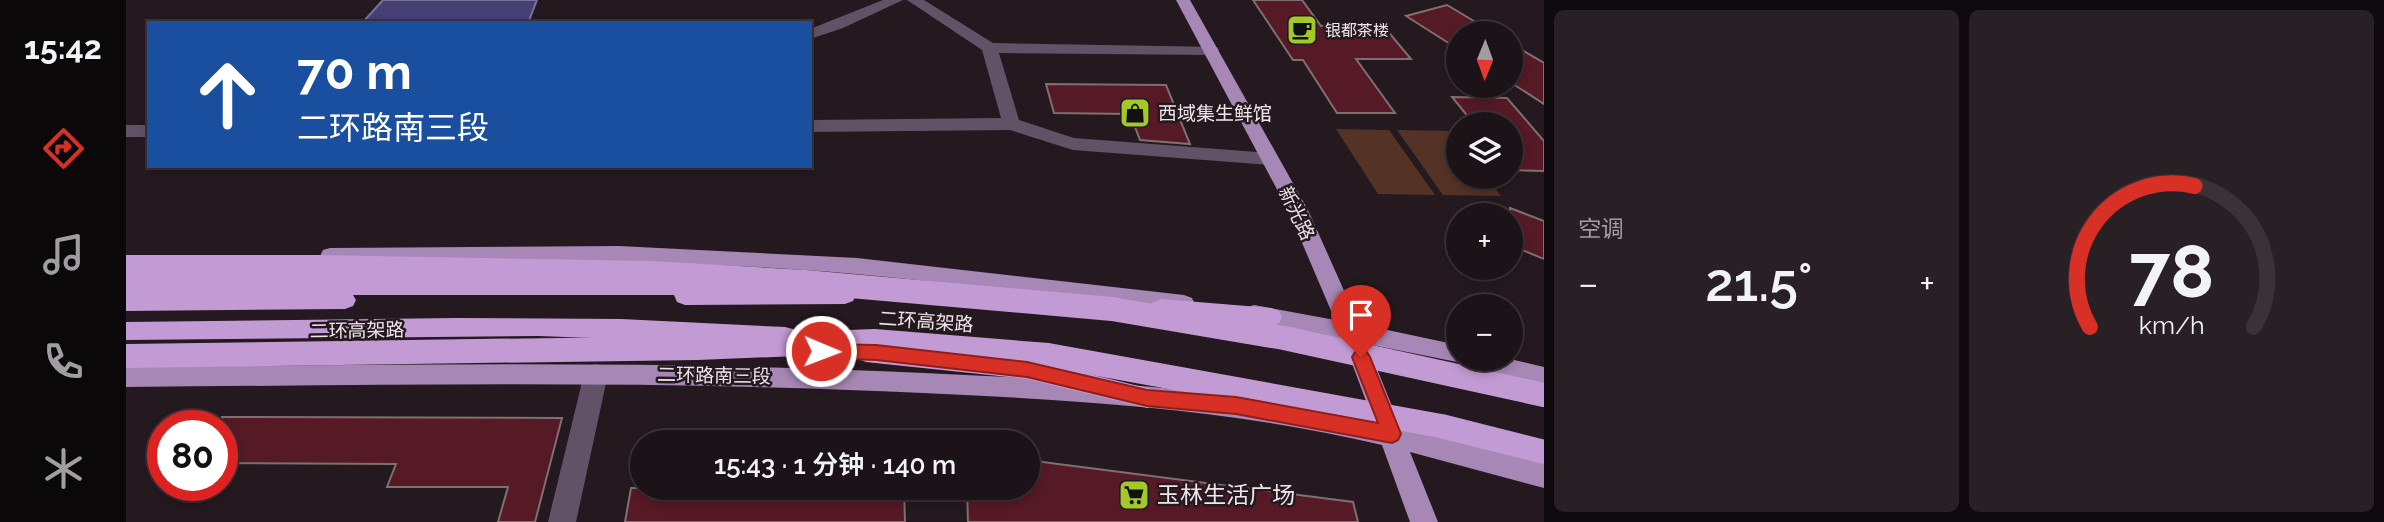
<!DOCTYPE html>
<html lang="zh">
<meta charset="utf-8">
<style>
:root{--surface:#1b1317;--page:#282024;--text:#f1f3f6;--muted:#a09ea1;--line:#393236;--accent:#d93025}
body{margin:0;font-family:Raleway,"Noto Sans SC",sans-serif;background:var(--page);color:var(--text);height:100vh;display:flex;flex-direction:column;font-size:26px;white-space:nowrap}
*{box-sizing:border-box;margin:0}
p{font-size:23px;color:var(--muted)}
.icon{flex:none;width:38px;height:38px;fill:none;stroke:currentColor;stroke-width:2;stroke-linecap:round;stroke-linejoin:round}
.map{position:relative;flex:1;overflow:hidden}
.panel{display:flex;flex-direction:column;gap:10px;padding:10px;background:#0f0a0d;width:840px}
.panel>*{flex:none}
.guide{position:absolute;left:21px;top:21px;width:665px;height:147px;border-radius:0px;box-shadow:0 4px 10px #0003,0 0 0 2px var(--line);background:#1a4fa0;color:#fff;overflow:hidden}
.needle{width:46px;rotate:181deg}
.buttons{position:absolute;left:1320px;top:21px;display:grid;gap:14px}
.buttons a{display:grid;place-items:center;width:77px;height:77px;border-radius:50%;background:var(--surface);box-shadow:0 4px 10px #0003,0 0 0 2px var(--line);font-size:35px}
.speed{position:absolute;left:21px;top:410px;display:flex;gap:14px;font-size:35px;font-weight:700;text-align:center}
.speed>*{display:grid;place-content:center;width:91px;height:91px;border-radius:50%;background:var(--surface);box-shadow:0 4px 10px #0003,0 0 0 2px var(--line);line-height:1}
.speed .limit{border:10px solid #d22;background:#fff;color:#111}
.pin{position:absolute;display:grid;place-items:center;width:60px;height:60px;color:#fff;margin:-72px -30px;border-radius:50% 50% 50% 0;rotate:-45deg;box-shadow:0 0 7px #0007}
.pin .icon{rotate:45deg}
.me{position:absolute;width:77px;margin:-38px;rotate:91deg;stroke-linejoin:round;filter:drop-shadow(0 0 5px #0008)}
.turn{display:flex;align-items:center;gap:24px;height:147px;padding:0 35px;font-size:32px}
.turn .icon{width:91px;height:91px;stroke-width:2.5}
.turn b{display:block;font-size:49px;line-height:60px}
.big{font-size:52px;font-weight:600;line-height:1.1}
.panel .tile{flex:1;display:flex;flex-direction:column;justify-content:center;gap:10px;min-width:0;padding:0 24px;border-radius:10px;background:var(--page)}
.panel .dial{align-items:center;gap:0}
.dial svg{height:182px;overflow:visible;fill:none;stroke:var(--line);stroke-width:7;stroke-linecap:round;text-anchor:middle}
.dial text{fill:var(--text);stroke:none}
.heat{display:flex;justify-content:space-between;align-items:center;font-size:38px;direction:ltr}
.panel .tiles{flex:1;display:grid;gap:10px;grid-template-columns:repeat(2,1fr)}
.trip{position:absolute;left:504px;top:430px;width:410px;height:70px;border-radius:35px;background:var(--surface);box-shadow:0 4px 10px #0003,0 0 0 2px var(--line);font-weight:600;line-height:70px;text-align:center}
main{display:flex;flex:1;min-height:0}
.dock{display:flex;flex-direction:column;width:126px;justify-content:space-around;align-items:center;background:#0b0809;color:var(--muted)}
.dock .icon{width:49px;height:49px}
.dock .active{color:var(--accent)}
.dock b{font-size:32px;color:var(--text)}
.map>svg:first-child{display:block}
.green{fill:#553226}
.water{fill:#463f76;stroke:#787198;stroke-width:2}
.building{fill:#561926;stroke:#7f6f70;stroke-width:2}
.lines{fill:none;stroke-linecap:round;stroke-linejoin:round}
.minor{fill:#615268;fill-rule:evenodd}
.major{fill:#a787b5;fill-rule:evenodd}
.highway{fill:#c39bd4;fill-rule:evenodd}
.highway-bridge{stroke:#c39bd4;stroke-width:24}
.route{fill:#d93025;stroke:#8d1f18;stroke-width:2}
.labels{text-anchor:middle;stroke-width:5;stroke-linejoin:round;paint-order:stroke}
.far-poi-label{font-size:16px;fill:#ede5e9;stroke:#24191f;text-anchor:start}
.poi-label{font-size:19px;fill:#ede5e9;stroke:#24191f;text-anchor:start}
.street-label{font-size:19px;fill:#ede5e9;stroke:#24191f}
.near-poi-label{font-size:23px;fill:#ede5e9;stroke:#24191f;text-anchor:start}
</style>
<main>
<nav class="dock">
<b>15:42</b>
<svg class="icon active" aria-label="directions" viewBox="0 0 24 24"><path d="M12 3l9 9-9 9-9-9zM9 14v-3h6M13 9l2 2-2 2"/></svg>
<svg class="icon" aria-label="music" viewBox="0 0 24 24"><path d="M9 18V5l10-2v13"/><circle cx="6" cy="18" r="3"/><circle cx="16" cy="16" r="3"/></svg>
<svg class="icon" aria-label="phone" viewBox="0 0 24 24"><path d="M5 4h4l2 5-3 2q2 4 5 5l2-3 5 2v4C11 20 4 13 5 4z"/></svg>
<svg class="icon" aria-label="climate" viewBox="0 0 24 24"><path d="M12 3v18M4 7l16 10M4 17L20 7"/></svg>
</nav>
<div class="map">
<svg width="1418" height="522" viewBox="0 0 1418 522">
<rect width="100%" height="100%" fill="#24191f"/>
<g class="green">
<path d="M1210 129 1263 130 1309 195 1252 194Z"/>
<path d="M1271 130 1326 131 1332 139V177H1360L1375 196 1317 195Z"/>
</g>
<path class="water" d="M257 0H411L402 23H236Z"/>
<g class="building">
<path d="M1127 0H1176L1195 26 1255 23 1285 59H1230L1269 113H1211L1177 60H1167Z"/>
<path d="M1321 5 1368 33H1332V49L1280 16Z"/>
<path d="M1384 43 1418 63V104L1384 82Z"/>
<path d="M920 84 1040 85 1064 144 1014 140 1004 114 928 113Z"/>
<path d="M1326 97 1381 98 1418 141V171L1384 170V124H1348Z"/>
<path d="M1384 208 1418 221V259L1384 245Z"/>
<path d="M96 417 436 418 409 522H372L382 487H261L270 464 96 463Z"/>
<path d="M901 460 1227 502 1232 522H842L841 488H901Z"/>
<path d="M505 488H778L779 522H499Z"/>
</g>
<g class="lines">
<g class="minor">
<path d="M757 0H777L717 28 684 39V29Z"/>
<path d="M781 0H798L867 43 1091 47 1093 50 1091 53 1085 55 873 53 893 120 948 138 1144 153 1151 155 1153 159 1151 163 1144 165 947 150 884 130 684 132V120L875 118 856 50Z"/>
<rect x="0" y="125" width="23" height="12"/>
<path d="M470 364 478 367 482 374 450 522H422L458 374 462 367Z"/>
</g>
<g class="major">
<path d="M1050 0H1064L1182 210 1233 324 1332 345V359H1384L1418 367V387L1345 369 1336 363 1241 344 1274 426 1418 464V488L1284 452 1312 522H1284L1256 445C1105 409 952 400 797 393 532 380 266 385 0 387V367C266 365 532 360 798 373 949 380 1099 387 1247 420L1217 339 1128 323 1120 320 1117 314 1120 308 1128 305 1209 320 1162 210Z"/>
<path d="M493 246 731 258 1058 295 1066 298 1069 304 1066 310 1058 313C917 296 775 274 632 267 490 260 347 263 204 264L197 262 194 256 197 250 204 248Z"/>
</g>
<g class="highway">
<path d="M0 278 577 279 585 281 588 287 719 286 727 289 730 295 727 301 719 304 559 305 551 302 548 295H227L230 300 227 306 219 309 0 311Z"/>
<path d="M1035 299 1145 308 1153 311 1156 317 1153 323 1145 326 1035 317 1027 314 1024 308 1027 302Z"/>
<path d="M330 318 495 319 659 327 667 329 670 336 667 343 659 345 412 336 0 340V322Z"/>
<path d="M740 342 901 359 1021 388 1030 391 1033 398 1030 405 1021 408 901 379 740 362 732 359 728 352 732 345Z"/>
</g>
<g class="highway-bridge">
<path d="M0 267H191L526 273 679 282 986 309 1158 338 1418 395"/>
<path d="M0 356 571 348 748 341 922 355 1315 426 1418 452"/>
</g>
</g>
<path class="route" d="M695 344 750 345 901 362 1021 390 1110 397 1252 423 1226 357 1229 352 1235 350 1241 352 1244 357 1275 434 1272 440 1266 443 1110 414 1021 406 901 377 750 360 695 358 689 356 686 351 689 346Z"/>
<defs>
<g id="cafe-square" transform="scale(1.575)"><rect x="-9" y="-9" width="18" height="18" rx="4" fill="#a2c928" stroke="#24191f"/><path d="M-5.5-4.5H6V0H3Q3 3.5 0 3.5H-2.5Q-5.5 3.5-5.5 0ZM3-3.2v2h1.7v-2ZM-6 4.5H4V6H-6Z" fill="#111"/></g>
<g id="shop-square" transform="scale(1.575)"><rect x="-9" y="-9" width="18" height="18" rx="4" fill="#a2c928" stroke="#24191f"/><path d="M-5-2.5h2.3a2.7 3.5 0 0 1 5.4 0H5L5.5 6h-11ZM-1.5-2.5h3a1.5 2.3 0 0 0-3 0Z" fill="#111"/></g>
<g id="supermarket-square" transform="scale(1.575)"><rect x="-9" y="-9" width="18" height="18" rx="4" fill="#a2c928" stroke="#24191f"/><path d="M-6-5.5h2.5l.6 2H6L4.5 2H-2.5L-4.4-4H-6ZM-1.5 3.2a1.3 1.3 0 1 0 .1 0ZM3 3.2a1.3 1.3 0 1 0 .1 0Z" fill="#111"/></g>
</defs>
<g fill-rule="evenodd">
<use href="#cafe-square" x="1176" y="30"/>
<use href="#shop-square" x="1009" y="113"/>
<use href="#supermarket-square" x="1008" y="495"/>
</g>
<g class="labels">
<g class="far-poi-label">
<text x="1199" y="36">银都茶楼</text>
</g>
<g class="poi-label">
<text x="1032" y="120">西域集生鲜馆</text>
</g>
<g class="street-label">
<text transform="translate(1171 213) rotate(64)" y="7">新光路</text>
<text transform="translate(800 321) rotate(4)" y="7">二环高架路</text>
<text transform="translate(231 330) rotate(-1)" y="7">二环高架路</text>
<text transform="translate(588 375) rotate(1)" y="7">二环路南三段</text>
</g>
<g class="near-poi-label">
<text x="1031" y="503">玉林生活广场</text>
</g>
</g>
</svg>
<div class="buttons">
<a><svg class="needle" viewBox="-14 -14 28 28"><path d="M0-13l5 13h-10z" fill="#e53935"/><path d="M0 13l5-13h-10z" fill="#a09ea1"/></svg></a>
<a><svg class="icon" aria-label="layers" viewBox="0 0 24 24"><path d="M12 4l9 5-9 5-9-5zM3 14l9 5 9-5"/></svg></a>
<a>+</a>
<a>−</a>
</div>
<div class="speed"><div class="limit">80</div></div>
<div class="pin" style="left:1235px;top:357px;background:#d93025"><svg class="icon" aria-label="arrive" viewBox="0 0 24 24"><path d="M6 21V4h12l-3 4 3 4H6"/></svg></div>
<svg class="me" style="left:695px;top:351px" viewBox="-20 -20 40 40"><circle r="17" fill="#d93025" stroke="#fff" stroke-width="3"/><path d="M0-11L8 9 0 5-8 9z" fill="#fff"/></svg>
<div class="trip">15:43 · 1 分钟 · 140 m</div>
<div class="guide">
<div class="turn"><svg class="icon" aria-label="ahead" viewBox="0 0 24 24"><path d="M12 20V5M6 11l6-6 6 6"/></svg><div><b>70 m</b>二环路南三段</div></div>
</div>
</div>
<section class="panel">
<div class="tiles">
<div class="tile"><p>空调</p>
<div class="heat"><a>−</a><b class="big">21.5°</b><a>+</a></div>
</div>
<div class="tile dial"><svg viewBox="0 0 100 80">
<path d="M14 69A42 42 0 1 1 86 69"/>
<path d="M14 69A42 42 0 0 1 60 7" stroke="#d93025"/>
<text x="50" y="56" font-size="32" font-weight="700">78</text>
<text x="50" y="72" font-size="11">km/h</text>
</svg></div>
</div>
</section>
</main>
